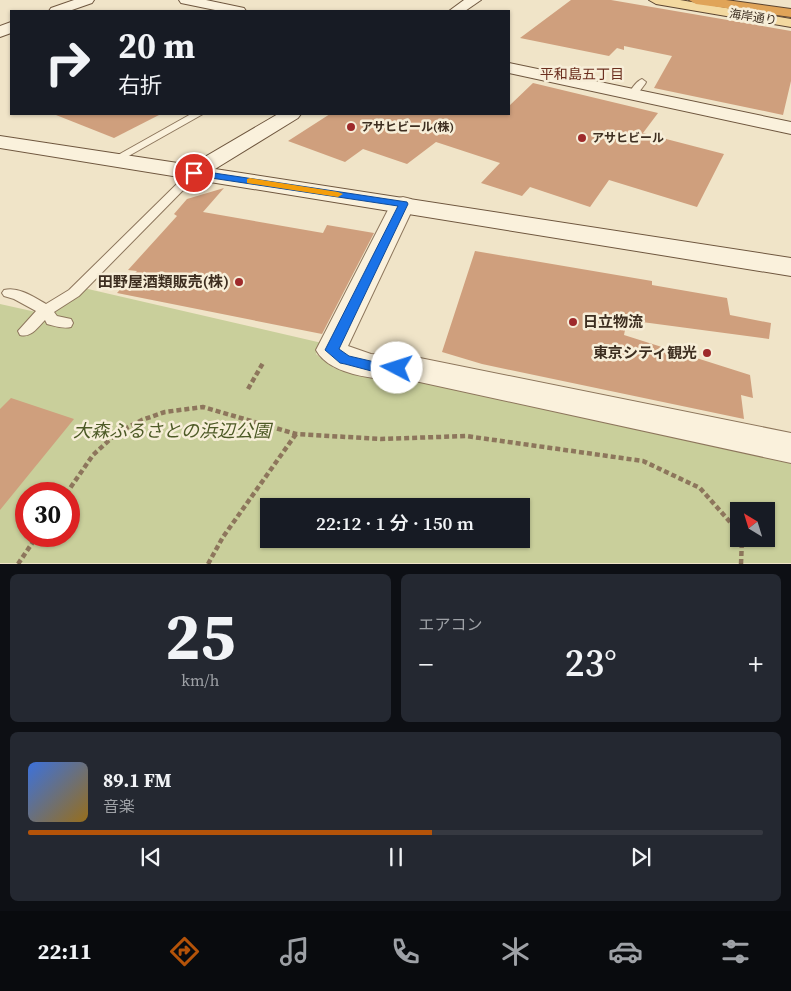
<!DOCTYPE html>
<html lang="ja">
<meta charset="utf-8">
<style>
:root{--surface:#171b24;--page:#242831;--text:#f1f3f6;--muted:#9ea1a6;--line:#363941;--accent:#b45309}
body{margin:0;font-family:"Source Serif 4","Noto Sans JP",serif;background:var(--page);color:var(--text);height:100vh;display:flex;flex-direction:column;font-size:19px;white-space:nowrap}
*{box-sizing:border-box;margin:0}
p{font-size:16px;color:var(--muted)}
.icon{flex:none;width:28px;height:28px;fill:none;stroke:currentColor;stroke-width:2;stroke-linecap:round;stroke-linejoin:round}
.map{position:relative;height:564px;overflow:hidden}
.details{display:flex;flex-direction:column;gap:10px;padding:10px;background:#0d0f14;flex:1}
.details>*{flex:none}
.top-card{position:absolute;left:10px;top:10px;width:500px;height:105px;border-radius:0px;box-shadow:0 1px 4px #0004;background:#171b24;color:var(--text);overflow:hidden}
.needle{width:32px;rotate:322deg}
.controls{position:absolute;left:730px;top:502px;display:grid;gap:10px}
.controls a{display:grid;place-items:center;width:45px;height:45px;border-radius:0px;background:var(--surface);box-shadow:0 1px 4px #0004;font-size:25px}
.speed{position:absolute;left:15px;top:482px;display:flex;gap:10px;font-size:25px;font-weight:700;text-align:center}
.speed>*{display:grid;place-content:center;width:65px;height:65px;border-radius:50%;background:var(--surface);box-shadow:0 1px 4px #0004;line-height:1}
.speed .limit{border:8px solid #d22;background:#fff;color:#111}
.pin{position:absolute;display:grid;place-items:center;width:42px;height:42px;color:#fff;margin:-21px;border:2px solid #fff;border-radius:50%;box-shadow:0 1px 5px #0007}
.me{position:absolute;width:55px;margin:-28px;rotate:275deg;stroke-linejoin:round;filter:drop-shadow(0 0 4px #0008)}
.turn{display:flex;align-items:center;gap:18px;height:105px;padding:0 25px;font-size:22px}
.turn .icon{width:65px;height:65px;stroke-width:2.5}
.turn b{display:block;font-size:35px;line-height:42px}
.big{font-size:38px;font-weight:600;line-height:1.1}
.details .tile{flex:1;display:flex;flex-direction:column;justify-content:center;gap:8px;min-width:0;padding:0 18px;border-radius:8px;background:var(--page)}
.details .dial{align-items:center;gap:0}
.dial b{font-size:65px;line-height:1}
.song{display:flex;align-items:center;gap:15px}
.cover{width:60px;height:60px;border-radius:8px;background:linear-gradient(135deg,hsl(220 70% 55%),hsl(40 70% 35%))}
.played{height:5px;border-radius:2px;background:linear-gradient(90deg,var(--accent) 55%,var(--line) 55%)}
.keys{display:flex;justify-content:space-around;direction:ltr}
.heat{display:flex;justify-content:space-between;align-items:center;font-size:28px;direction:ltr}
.details .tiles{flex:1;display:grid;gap:10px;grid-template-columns:1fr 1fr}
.tile:last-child{grid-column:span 2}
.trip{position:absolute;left:260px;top:498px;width:270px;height:50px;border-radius:0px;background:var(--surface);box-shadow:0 1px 4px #0004;font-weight:600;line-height:50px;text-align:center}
.tab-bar{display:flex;height:80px;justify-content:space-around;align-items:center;background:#090b0e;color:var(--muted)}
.tab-bar .icon{width:35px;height:35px}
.tab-bar .on{color:var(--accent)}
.tab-bar b{font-size:22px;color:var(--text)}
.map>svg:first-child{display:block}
.green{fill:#c9cf9b;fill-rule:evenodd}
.building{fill:#cf9f7d}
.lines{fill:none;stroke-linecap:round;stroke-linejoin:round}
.lane-casing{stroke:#8d765c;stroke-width:2}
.street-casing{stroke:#8d765c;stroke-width:2}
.secondary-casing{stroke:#6f573f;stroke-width:2}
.primary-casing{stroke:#5b4430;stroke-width:2}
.highway-casing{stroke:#5b4430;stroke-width:2}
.path{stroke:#8d765c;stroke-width:4.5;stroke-dasharray:5 3;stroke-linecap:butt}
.lane{fill:#faf1dc;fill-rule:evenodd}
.street{fill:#faf1dc;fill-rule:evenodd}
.secondary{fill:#faf1dc;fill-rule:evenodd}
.primary{fill:#f3d9a0;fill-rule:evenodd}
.highway{fill:#e0a458;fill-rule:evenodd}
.route{fill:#1a73e8;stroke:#114b97}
.slow{fill:#f59e0b}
.poi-dot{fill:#9e2a2b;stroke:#f7eed8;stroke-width:2}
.labels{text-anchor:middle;stroke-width:5;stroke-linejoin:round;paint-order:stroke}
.far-street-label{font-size:12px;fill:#3d2e20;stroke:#f7eed8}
.far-poi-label{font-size:12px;font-weight:bold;fill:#3d2e20;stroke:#f7eed8;text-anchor:start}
.far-neighbourhood-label{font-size:14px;fill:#6b2e1e;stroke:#f7eed8}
.poi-label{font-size:15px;font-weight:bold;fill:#3d2e20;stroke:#f7eed8;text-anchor:end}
.near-park-label{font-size:18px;font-style:italic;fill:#4d5a26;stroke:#f7eed8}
</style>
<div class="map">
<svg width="791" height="564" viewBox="0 0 791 564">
<rect width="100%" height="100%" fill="#f0e4c8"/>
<path class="green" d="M75 286 322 343 316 354 334 368 375 378 408 373 791 463V563H0V304L45 314ZM26 494H69V536H26ZM269 506H521V539H269ZM739 511H766V539H739Z"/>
<g class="building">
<path d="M571 0H611L791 31V81L783 115 654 88 672 56 624 46V50L617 48 609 56 520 38Z"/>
<path d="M533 83 658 113 643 133 724 154 697 207 609 180 590 207 530 187 522 196 481 183 500 163 436 142 407 164 363 149 345 162 288 141 330 114H509V106Z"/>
<path d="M57 114H161L114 138 56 115Z"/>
<path d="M224 188 203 212 323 233 327 225 374 233 322 334 117 293 137 271 128 270 177 216 174 214 187 199Z"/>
<path d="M475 251 652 281V285L727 298 730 315 771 323 769 339 627 320 624 335 750 375 753 398 741 395 744 419 482 364 442 352Z"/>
<path d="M11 398 74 419 0 510V409Z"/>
</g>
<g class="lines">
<g class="lane-casing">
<g id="lane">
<path d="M642 79 646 82 645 84 636 96H630C628 91 637 81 642 79Z"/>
<path d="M191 114H203L118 162H110L109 160Z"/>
<path d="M194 170 200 173 198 175 79 296 54 312 57 316 71 319 73 323 71 327C63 329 55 326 47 324L45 320C37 328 31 338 20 335L18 331 36 311 14 299 4 296 2 293 4 290C18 286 34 297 46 304L69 290 190 171Z"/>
</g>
</g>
<g class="street-casing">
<path id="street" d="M403 197 411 199 415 204 348 346 371 354 415 357 791 433V463L415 381C386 380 331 378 316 350L391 204 395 199Z"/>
</g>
<g class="secondary-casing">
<g id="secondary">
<path d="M74 0H94L92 3 69 11H49L51 8Z"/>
<path d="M179 0H206L244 8 246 11H220L181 3Z"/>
<path d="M464 0H481L465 11H449Z"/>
<path d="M11 22V33L0 37V26Z"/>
<path d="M509 63 791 122V134L509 73Z"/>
<path d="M278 114H301L298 118 215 169 791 258V276L0 148V136L191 165Z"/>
</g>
</g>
<g class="primary-casing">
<path id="primary" d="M649 0H680L791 19V27L656 4Z"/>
</g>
<g class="highway-casing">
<path id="highway" d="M689 0H726L791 9V17L696 4Z"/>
</g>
<g class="path">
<path d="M248 389 263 363"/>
<path d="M66 494 93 455 117 433 142 420 165 412 203 407 296 434 381 439 466 436 643 461 700 488 739 532"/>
<path d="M18 564 37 536"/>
<path d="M208 564 223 537 296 434"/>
<path d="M741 564 742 539"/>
</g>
<use href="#lane" class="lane"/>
<use href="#street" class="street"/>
<use href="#secondary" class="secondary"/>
<use href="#primary" class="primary"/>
<use href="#highway" class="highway"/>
</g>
<path class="route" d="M194 170 407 202 408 204 339 349 349 356 379 363 401 365 403 368 401 372 379 373 345 364 340 363 325 350 398 206 191 175V171Z"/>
<path class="slow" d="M250 178 338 192 343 194 338 197 247 183V179Z"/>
<g class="poi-dot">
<circle cx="351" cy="127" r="5"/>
<circle cx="582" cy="138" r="5"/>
<circle cx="239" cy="282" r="5"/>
<circle cx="573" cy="322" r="5"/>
<circle cx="707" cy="353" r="5"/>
</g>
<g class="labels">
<g class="far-street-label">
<text transform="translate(753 17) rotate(9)" y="4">海岸通り</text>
</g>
<g class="far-poi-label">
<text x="361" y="131">アサヒビール(株)</text>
<text x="592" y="142">アサヒビール</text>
</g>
<g class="far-neighbourhood-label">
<text x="582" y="79">平和島五丁目</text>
</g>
<g class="poi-label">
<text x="229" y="287">田野屋酒類販売(株)</text>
<text x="583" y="327" text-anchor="start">日立物流</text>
<text x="697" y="358">東京シティ観光</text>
</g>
<g class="near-park-label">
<text x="172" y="437">大森ふるさとの浜辺公園</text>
</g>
</g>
</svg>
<div class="controls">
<a><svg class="needle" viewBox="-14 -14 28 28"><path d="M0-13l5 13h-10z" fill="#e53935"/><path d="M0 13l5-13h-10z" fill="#9ea1a6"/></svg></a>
</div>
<div class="speed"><div class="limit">30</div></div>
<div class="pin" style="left:194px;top:173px;background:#d93025"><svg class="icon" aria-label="arrive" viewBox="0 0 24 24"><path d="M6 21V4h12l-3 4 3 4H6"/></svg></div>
<svg class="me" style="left:397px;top:368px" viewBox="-20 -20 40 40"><circle r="19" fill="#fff"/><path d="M0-13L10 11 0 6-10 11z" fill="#1a73e8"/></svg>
<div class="trip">22:12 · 1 分 · 150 m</div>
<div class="top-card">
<div class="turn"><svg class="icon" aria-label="right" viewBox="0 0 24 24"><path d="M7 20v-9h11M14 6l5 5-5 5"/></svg><div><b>20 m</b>右折</div></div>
</div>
</div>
<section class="details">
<div class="tiles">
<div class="tile dial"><b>25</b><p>km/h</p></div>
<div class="tile"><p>エアコン</p>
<div class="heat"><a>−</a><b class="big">23°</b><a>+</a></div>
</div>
<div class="tile">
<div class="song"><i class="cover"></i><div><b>89.1 FM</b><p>音楽</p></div></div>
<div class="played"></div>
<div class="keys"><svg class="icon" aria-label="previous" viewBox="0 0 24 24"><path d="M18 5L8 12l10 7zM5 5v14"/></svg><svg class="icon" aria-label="pause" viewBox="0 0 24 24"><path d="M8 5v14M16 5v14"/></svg><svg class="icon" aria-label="next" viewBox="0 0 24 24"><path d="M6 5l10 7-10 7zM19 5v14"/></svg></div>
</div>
</div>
</section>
<nav class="tab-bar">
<b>22:11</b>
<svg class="icon on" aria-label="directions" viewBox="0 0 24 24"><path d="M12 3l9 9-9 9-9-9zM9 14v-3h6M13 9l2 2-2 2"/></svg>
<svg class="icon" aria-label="music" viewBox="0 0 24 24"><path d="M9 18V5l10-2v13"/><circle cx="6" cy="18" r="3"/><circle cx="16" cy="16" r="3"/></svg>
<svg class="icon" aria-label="phone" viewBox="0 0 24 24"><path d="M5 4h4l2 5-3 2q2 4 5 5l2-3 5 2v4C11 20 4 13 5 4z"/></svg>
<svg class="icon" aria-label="climate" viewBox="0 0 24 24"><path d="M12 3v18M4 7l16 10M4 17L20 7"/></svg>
<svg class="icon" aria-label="car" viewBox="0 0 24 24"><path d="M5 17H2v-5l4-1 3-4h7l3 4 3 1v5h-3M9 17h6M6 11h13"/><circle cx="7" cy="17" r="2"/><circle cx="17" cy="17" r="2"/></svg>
<svg class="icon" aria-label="filters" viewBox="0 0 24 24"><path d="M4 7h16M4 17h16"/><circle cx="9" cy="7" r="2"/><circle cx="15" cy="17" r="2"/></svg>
</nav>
